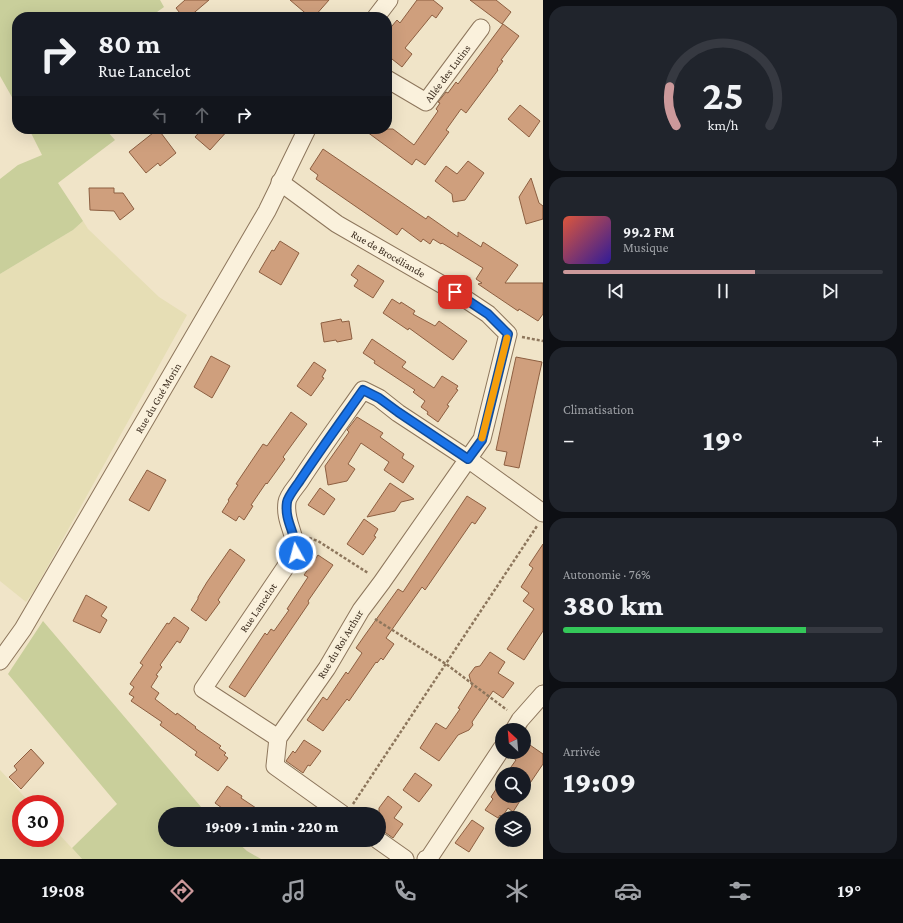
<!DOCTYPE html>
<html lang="fr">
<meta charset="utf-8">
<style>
:root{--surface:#171b24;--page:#20242c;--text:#f1f3f6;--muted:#9ea1a6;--line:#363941;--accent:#cc999b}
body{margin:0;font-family:"Crimson Pro",serif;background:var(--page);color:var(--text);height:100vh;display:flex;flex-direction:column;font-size:15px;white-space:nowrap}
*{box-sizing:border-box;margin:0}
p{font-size:13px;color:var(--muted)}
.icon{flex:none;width:22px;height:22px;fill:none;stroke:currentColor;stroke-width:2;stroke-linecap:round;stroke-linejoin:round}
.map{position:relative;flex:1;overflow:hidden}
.drawer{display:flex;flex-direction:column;gap:6px;padding:6px;background:#0d0f14;width:360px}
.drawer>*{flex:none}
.guide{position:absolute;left:12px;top:12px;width:380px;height:122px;border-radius:16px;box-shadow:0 4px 16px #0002;background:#171b24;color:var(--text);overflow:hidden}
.needle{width:26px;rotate:334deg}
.tools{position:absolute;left:495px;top:723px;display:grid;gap:8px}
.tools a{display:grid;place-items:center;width:36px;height:36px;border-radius:50%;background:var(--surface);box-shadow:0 4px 16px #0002;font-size:20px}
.speed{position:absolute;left:12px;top:795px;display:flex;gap:8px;font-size:20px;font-weight:700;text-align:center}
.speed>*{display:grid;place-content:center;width:52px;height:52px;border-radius:50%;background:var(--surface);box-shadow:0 4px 16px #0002;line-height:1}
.speed .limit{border:6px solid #d22;background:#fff;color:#111}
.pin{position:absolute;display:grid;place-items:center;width:34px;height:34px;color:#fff;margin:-17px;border-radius:8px;box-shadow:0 2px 6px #0006}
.me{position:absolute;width:44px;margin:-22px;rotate:353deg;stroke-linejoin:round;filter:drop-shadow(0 0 3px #0008)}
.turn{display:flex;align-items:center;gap:14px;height:84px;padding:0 20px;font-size:18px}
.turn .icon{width:52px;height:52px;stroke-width:2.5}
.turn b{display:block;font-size:28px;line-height:34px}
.lanes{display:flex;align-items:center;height:38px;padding:0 20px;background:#0003;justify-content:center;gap:20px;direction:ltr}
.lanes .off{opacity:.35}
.big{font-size:30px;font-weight:800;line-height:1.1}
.drawer .card{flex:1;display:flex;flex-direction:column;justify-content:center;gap:6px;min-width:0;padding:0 14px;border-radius:16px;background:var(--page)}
.drawer .dial{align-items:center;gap:0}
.dial svg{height:104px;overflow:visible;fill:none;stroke:var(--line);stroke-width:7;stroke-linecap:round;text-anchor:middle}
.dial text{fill:var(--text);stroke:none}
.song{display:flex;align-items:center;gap:12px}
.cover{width:48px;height:48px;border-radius:6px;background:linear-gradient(135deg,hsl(10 70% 55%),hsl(250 70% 35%))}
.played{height:4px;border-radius:2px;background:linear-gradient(90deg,var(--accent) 60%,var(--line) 60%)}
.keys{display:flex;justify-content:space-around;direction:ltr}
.heat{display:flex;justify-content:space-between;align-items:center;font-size:22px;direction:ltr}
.charge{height:6px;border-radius:3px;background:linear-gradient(90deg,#34c759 76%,var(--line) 0)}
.trip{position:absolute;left:158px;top:807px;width:228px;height:40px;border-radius:20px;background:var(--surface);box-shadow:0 4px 16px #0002;font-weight:800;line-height:40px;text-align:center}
.tabs{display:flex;height:64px;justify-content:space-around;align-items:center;background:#090b0e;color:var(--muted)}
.tabs .icon{width:28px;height:28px}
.tabs .current{color:var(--accent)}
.tabs b{font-size:18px;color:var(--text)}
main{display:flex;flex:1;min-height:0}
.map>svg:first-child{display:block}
.farmland{fill:#e6deb5}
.green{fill:#c9cf9b}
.building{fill:#cf9f7d;stroke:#8d5f41}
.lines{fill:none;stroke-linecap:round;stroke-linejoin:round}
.minor-casing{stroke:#8d765c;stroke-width:19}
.path{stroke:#8d765c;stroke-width:2.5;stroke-dasharray:3 2;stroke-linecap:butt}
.minor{stroke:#faf1dc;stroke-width:17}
.route-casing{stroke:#114b97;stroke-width:10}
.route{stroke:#1a73e8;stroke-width:7}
.slow{stroke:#f59e0b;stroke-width:7}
.labels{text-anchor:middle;stroke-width:4;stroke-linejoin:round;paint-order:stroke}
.street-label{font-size:11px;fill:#3d2e20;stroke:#f7eed8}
</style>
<main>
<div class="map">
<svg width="543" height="859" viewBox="0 0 543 859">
<rect width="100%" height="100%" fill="#f0e4c8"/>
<g class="farmland">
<path d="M83 221 88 229 159 297 187 315 34 591 26 602 0 581V274L73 230Z"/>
<path d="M0 770 31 804H21V838H55V830L82 859H0Z"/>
</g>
<g class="green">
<path d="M0 0H160L164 7 150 17H17V106L0 76Z"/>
<path d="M29 129H105L115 140 58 183 83 221 73 230 0 274V179L18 165 42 155Z"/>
<path d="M43 621 207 814H165V840H235L247 851 261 859H82L72 848 117 804 8 674Z"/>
</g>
<g class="building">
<path d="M185 0H209L189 17H183L176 8Z"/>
<path d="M290 0H329L314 17H310Z"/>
<path d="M417 0H433L443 8 436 18 432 15 405 48 412 54 402 67 387 55V32L397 20 400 23Z"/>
<path d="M470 0H496L511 12 502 24Z"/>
<path d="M503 24 519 36 501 60 503 61 497 69 498 70 466 113 461 109 446 130 449 132 425 165 416 159 412 165 363 129H393L414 145 438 111 436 109 440 103 438 102 446 92 448 93 456 82 458 84Z"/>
<path d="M520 105 540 121 529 137 508 119Z"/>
<path d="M158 129 176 153 160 166 158 163 146 173 129 152Z"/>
<path d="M202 129H229L210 150 195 137Z"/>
<path d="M323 149 420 215 426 219 428 216 458 237V232L481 247 483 242 518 265 505 283H543V314L538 321 519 309 518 311 478 284 482 283 476 279 483 268 442 243 441 244 433 239 430 244 423 239 421 242 402 228 397 235 316 179 318 175 310 169Z"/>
<path d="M468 161 484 173 465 200 453 202 452 194 435 181 446 166 457 174Z"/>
<path d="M531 178 539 203 543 206V219L526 224 519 197Z"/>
<path d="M89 188H114V193H123L134 209 120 220 114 211 90 210Z"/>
<path d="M280 241 299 253 281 285 259 272 272 250 274 251Z"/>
<path d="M358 265 384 281 373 298 354 286 358 280 351 275Z"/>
<path d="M392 299 400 304 401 302 415 311 413 314 435 326 439 321 467 341 453 360 409 328 408 330 383 313Z"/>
<path d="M341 319 342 322 349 321 352 339 337 342 336 340 324 342 321 323Z"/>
<path d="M372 339 406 362 402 367 434 388 442 376 458 386 456 389 458 390 447 405 449 406 438 422 427 414 428 412 421 407 425 401 413 392 415 390 374 363 375 361 363 353Z"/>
<path d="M211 356 230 366 212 398 194 387Z"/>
<path d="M516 357 542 362 519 468 504 465 507 452 496 450Z"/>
<path d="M314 362 326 370 322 377 324 378 311 396 297 386Z"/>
<path d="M291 412 307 424 283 457 285 459 267 484 266 483 251 505 253 506 244 520 239 516 236 521 222 512 229 501 228 500 238 485 236 484 263 444 267 446Z"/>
<path d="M357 417 383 433 380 437 404 454 402 458 414 466 403 483 384 470 389 462 361 443 348 464 355 469 347 481 328 485 325 466 349 432 347 430Z"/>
<path d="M147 470 166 480 149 511 129 500Z"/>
<path d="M390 483 414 499 401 502 395 511 367 517Z"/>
<path d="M320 488 335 499 324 515 308 505Z"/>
<path d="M467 496 486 508 475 524 472 522 425 590 422 587 386 638 394 644 383 660 381 658 377 663 376 662 349 701 347 699 323 731 307 720 323 697 327 700 346 672 348 674 362 653 356 648 365 635 398 589 403 592Z"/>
<path d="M364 519 378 529 374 536 376 537 363 555 347 544Z"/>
<path d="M543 544V631L524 660 507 649 534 609 523 601 529 593 521 587 533 568 529 565Z"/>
<path d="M230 549 245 560 218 600 220 602 206 621 191 610 198 599V597L207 582Z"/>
<path d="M318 555 333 565 308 601 309 603 245 697 229 687 265 633 267 635 271 629 274 631 289 610 287 609 308 577 304 575Z"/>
<path d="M86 595 107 607 101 616 107 620 100 633 73 621Z"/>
<path d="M174 617 189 628 180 643 177 641 160 665 162 667 156 675 158 676 151 687 159 693 155 699 176 715 177 713 196 727 195 728 221 746 219 748 226 753 224 755 228 758 218 771 195 755 197 752 160 725 162 722 131 701 134 697 129 694 134 687 130 684 143 665 140 663 167 623 169 624Z"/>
<path d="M490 652 505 662 498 673 514 683 503 698 493 691 472 722 473 725 469 730 458 735 439 761 420 748 436 723 446 729 460 709 458 708 472 686 469 675 475 667 480 666Z"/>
<path d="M304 740 321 751 310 766 308 765 303 773 286 761 293 751 295 753Z"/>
<path d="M527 743 543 754V764L524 792V774H506L516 760 509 755 511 752H524V747Z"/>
<path d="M31 749 44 763 21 789 9 777 17 770 14 766Z"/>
<path d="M415 773 432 785 419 802 403 790Z"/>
<path d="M502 780V796H523L513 812 508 808 502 817 500 815 498 818 485 810 493 799 491 797Z"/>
<path d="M227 786 242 796 241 798 265 814H228L221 809 222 808 215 803Z"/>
<path d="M388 796 402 807 394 818 403 824 393 838 379 828V808Z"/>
<path d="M472 820 484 828 469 852 455 843Z"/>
</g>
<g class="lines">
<g class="minor-casing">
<g id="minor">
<path d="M376 17 389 0"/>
<path id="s1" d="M387 79 426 102 481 28"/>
<path id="s2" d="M280 182 337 224 455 292 488 314 508 334 482 439 468 459 543 513"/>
<path id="s3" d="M0 661 23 629 267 211 307 129"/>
<path d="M514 730 520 720 543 694"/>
<path id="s4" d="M278 738 203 689 295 553C297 534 284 522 287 502 288 495 296 487 300 481 320 450 342 420 363 390L379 398 398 413 468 459 382 582 361 610 327 668 278 738 275 766 342 814"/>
<path d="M378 840 405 859"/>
<path d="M426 859 429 858 502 748"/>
</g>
</g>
<g class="path">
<path d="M522 337 543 341"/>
<path d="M309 538 318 541 368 573"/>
<path d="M375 619 446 664 507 710"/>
<path d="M353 804 537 526"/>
</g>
<use href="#minor" class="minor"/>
</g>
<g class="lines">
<g class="route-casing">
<path id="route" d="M296 553C297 534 284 522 287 502 288 496 298 484 301 479 321 449 342 420 363 390L379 398 398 412 468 459 482 440 508 334 488 314 455 292"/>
</g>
<use href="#route" class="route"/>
<path class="slow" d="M482 438 507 338"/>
</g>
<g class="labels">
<g class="street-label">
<text dy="4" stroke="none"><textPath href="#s1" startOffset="81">Allée des Lutins</textPath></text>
<text dy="4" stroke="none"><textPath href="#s2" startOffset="130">Rue de Brocéliande</textPath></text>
<text dy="4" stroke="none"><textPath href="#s3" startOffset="307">Rue du Gué Morin</textPath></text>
<text dy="4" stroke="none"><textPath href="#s4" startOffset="188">Rue Lancelot</textPath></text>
<text transform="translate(340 644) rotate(-59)" y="4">Rue du Roi Arthur</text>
</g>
</g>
</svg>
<div class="tools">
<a><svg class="needle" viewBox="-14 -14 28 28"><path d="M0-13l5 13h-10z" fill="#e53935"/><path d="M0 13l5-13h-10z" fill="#9ea1a6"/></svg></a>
<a><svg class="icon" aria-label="search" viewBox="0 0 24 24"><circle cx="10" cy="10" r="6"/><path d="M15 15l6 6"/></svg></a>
<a><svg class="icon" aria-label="layers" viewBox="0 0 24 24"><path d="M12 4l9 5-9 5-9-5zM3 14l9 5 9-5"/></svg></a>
</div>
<div class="speed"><div class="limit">30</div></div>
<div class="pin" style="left:455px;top:292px;background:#d93025"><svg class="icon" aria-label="arrive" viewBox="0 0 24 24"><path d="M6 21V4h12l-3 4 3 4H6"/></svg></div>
<svg class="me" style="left:296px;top:553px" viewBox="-20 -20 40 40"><circle r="17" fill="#1a73e8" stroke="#fff" stroke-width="3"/><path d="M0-11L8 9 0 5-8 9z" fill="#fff"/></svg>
<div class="trip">19:09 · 1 min · 220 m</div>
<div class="guide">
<div class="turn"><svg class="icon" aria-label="right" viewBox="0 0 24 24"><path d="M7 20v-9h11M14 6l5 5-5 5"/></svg><div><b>80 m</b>Rue Lancelot</div></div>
<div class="lanes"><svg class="icon off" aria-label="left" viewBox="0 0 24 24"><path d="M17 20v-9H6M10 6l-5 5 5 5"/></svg><svg class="icon off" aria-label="ahead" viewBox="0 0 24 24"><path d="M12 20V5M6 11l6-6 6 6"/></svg><svg class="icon" aria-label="right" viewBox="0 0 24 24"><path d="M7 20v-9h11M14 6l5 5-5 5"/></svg></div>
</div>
</div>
<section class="drawer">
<div class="card dial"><svg viewBox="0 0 100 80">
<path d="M14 69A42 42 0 1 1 86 69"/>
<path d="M14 69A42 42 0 0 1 9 39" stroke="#cc999b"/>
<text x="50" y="56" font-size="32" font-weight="700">25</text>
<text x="50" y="72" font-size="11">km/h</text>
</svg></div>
<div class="card">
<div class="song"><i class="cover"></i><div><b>99.2 FM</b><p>Musique</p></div></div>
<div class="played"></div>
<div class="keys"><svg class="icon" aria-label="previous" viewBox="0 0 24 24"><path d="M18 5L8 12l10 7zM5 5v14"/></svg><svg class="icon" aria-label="pause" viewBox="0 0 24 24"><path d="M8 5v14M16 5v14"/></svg><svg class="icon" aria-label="next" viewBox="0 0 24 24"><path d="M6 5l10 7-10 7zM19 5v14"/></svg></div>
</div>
<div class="card"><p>Climatisation</p>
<div class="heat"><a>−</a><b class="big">19°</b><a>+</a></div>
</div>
<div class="card"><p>Autonomie · 76%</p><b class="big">380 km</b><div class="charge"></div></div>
<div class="card"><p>Arrivée</p><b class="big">19:09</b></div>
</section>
</main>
<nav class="tabs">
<b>19:08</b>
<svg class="icon current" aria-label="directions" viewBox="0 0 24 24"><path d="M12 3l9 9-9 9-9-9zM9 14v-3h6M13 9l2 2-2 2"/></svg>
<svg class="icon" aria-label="music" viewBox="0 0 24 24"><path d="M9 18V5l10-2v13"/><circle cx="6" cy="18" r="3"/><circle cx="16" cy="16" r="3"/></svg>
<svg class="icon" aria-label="phone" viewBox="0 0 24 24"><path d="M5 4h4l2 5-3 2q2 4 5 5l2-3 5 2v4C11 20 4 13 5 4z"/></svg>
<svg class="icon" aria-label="climate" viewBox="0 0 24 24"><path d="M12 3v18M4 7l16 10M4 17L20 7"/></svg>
<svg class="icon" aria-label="car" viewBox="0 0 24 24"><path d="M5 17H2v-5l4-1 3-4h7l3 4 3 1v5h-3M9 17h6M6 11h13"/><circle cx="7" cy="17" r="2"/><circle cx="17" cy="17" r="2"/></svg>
<svg class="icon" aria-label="filters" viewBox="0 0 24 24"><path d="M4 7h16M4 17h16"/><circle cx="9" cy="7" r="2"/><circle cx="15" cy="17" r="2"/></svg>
<b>19°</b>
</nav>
